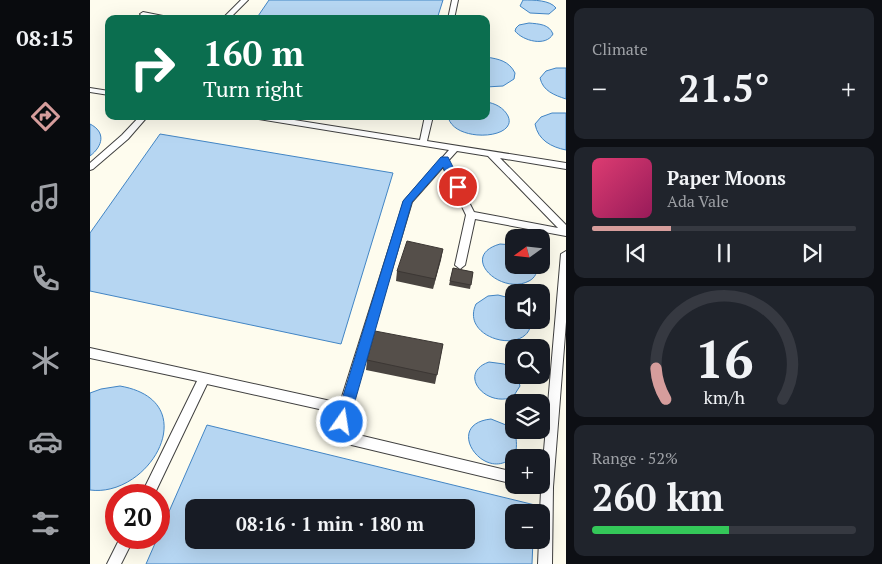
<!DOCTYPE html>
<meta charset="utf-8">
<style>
:root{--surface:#171b24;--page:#20242c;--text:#f1f3f6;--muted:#9ea1a6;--line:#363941;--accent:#d69d9c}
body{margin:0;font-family:"PT Serif",serif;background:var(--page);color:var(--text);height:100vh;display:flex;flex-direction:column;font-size:19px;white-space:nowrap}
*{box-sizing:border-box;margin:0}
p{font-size:16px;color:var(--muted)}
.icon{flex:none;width:28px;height:28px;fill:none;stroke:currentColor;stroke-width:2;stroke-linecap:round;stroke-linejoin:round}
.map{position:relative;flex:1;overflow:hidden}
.details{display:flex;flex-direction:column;gap:8px;padding:8px;background:#0d0f14;width:316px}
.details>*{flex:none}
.banner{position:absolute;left:15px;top:15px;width:385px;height:105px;border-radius:10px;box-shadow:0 5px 20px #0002;background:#0b6e4f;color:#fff;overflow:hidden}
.needle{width:32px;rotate:255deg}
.controls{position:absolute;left:415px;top:229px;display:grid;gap:10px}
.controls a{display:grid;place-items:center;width:45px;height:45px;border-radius:10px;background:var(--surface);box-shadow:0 5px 20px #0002;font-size:25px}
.speed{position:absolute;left:15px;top:484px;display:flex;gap:10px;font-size:25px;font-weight:700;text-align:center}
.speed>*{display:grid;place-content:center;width:65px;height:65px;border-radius:50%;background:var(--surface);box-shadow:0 5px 20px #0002;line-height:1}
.speed .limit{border:8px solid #d22;background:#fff;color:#111}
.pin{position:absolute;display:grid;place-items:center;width:42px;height:42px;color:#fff;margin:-21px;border:2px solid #fff;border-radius:50%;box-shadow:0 1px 5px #0007}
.me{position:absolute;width:55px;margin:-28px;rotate:13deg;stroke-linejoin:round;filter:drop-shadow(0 0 4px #0008)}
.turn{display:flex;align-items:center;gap:18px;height:105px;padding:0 15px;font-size:22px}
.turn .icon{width:65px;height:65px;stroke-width:2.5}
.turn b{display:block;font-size:35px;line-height:42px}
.big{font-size:38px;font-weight:800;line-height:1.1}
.details .card{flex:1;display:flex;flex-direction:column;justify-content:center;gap:8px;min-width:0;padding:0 18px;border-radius:10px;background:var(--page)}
.details .dial{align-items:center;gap:0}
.dial svg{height:130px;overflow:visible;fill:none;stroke:var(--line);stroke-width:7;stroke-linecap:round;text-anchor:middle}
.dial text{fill:var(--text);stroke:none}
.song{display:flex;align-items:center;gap:15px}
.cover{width:60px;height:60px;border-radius:8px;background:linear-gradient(135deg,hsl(340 70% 55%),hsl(330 70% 35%))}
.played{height:5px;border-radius:2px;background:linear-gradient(90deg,var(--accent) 30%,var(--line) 30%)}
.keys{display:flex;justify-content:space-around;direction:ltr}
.heat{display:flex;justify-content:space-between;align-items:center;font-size:28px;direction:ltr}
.charge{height:8px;border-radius:4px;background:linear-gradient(90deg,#34c759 52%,var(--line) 0)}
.trip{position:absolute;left:95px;top:499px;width:290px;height:50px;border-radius:10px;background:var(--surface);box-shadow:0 5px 20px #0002;font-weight:800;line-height:50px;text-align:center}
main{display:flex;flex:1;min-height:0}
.tab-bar{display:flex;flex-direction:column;width:90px;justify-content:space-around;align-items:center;background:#090b0e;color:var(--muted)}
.tab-bar .icon{width:35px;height:35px}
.tab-bar .selected{color:var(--accent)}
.tab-bar b{font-size:22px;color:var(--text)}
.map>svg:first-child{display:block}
.water{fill:#b6d6f2;stroke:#4285c4;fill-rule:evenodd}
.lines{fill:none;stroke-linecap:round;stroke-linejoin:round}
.lane-casing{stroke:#404040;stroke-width:2}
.lane{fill:#fff;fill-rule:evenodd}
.wall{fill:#494440}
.shaded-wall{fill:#3c3734}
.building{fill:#554f4a;stroke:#3c3734}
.route{fill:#1a73e8;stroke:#114b97}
</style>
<main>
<nav class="tab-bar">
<b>08:15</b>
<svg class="icon selected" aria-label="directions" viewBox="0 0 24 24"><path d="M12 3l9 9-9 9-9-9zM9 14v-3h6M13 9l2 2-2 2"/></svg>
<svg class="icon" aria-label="music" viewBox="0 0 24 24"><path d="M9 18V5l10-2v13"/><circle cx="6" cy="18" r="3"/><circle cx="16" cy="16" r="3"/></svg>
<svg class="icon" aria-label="phone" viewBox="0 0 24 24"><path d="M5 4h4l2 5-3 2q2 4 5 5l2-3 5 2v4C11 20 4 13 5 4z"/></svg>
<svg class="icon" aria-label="climate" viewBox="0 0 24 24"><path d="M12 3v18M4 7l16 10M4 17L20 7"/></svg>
<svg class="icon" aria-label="car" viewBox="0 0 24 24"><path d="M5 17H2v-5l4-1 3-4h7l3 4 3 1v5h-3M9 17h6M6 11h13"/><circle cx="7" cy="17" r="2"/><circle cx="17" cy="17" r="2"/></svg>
<svg class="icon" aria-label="filters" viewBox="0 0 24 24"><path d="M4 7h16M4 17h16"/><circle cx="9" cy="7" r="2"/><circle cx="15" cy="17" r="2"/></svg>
</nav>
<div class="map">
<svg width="476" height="564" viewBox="0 0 476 564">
<rect width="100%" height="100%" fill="#fefcee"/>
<g class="water">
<path d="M179 0H353L347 19H166Z"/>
<path d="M433 0C444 0 460 0 466 8L459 14 440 13 430 6Z"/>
<path d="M439 23C449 24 459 24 463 34 456 47 433 41 425 31L426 28 429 25Z"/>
<path d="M396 57C409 59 419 61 425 73L424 79 413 86 396 87Z"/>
<path d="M466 68H476V99C464 95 453 91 450 78L456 71Z"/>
<path d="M396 102C405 103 414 108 418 116 429 140 362 143 358 116H396Z"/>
<path d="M462 113H476V150C461 147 448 140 445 124L451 117Z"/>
<path d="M0 124C16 132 13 146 0 156Z"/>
<path d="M70 134 303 173 251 344 0 291V233Z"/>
<path d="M410 244 424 245V265H447C448 272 445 278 439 281 411 296 368 256 410 244Z"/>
<path d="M408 295 424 299V320H441C442 357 369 340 386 304L398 296Z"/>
<path d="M399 362 414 364 424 371V375H427L430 386 423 397C395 408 367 373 399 362Z"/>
<path d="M30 386C116 401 60 498 0 490V393L11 389Z"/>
<path d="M401 419 416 425 426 438C427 447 427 455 419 460 391 479 354 424 401 419Z"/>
<path d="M117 425 445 505V512H424V540H443L442 564H56ZM104 508H376V540H104Z"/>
</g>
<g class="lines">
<g class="lane-casing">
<g id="lane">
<path d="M151 0H158L139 19H132Z"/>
<path d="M362 0H368L364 19H358Z"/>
<path d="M53 12 78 17 81 19H67L51 15 50 14Z"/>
<path d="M0 88 19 91V95L0 92Z"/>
<path d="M50 116H58L38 139 3 169 0 170V163L32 135Z"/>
<path d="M159 116H179L330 140 335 116H343L337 141 476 163V169L410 158 476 225V236L385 219 375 265 370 269 365 265 376 215 353 167 322 202 260 409 256 432 424 472V484L249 442 245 440 243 436 247 413 117 384 64 495H51L107 381 0 358V348L250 403 314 201 359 150 163 118ZM367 151 398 156 468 228 384 212 358 161Z"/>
<path d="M476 251V322L463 487 462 564H448L449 540H451V512H450L451 491 447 489 446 485H451L471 254Z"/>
<path d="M30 538H44L31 564H17Z"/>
</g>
</g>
<use href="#lane" class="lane"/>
</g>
<g class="wall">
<path d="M353 249 343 289 306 281 307 271Z"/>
<path d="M363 268 383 272 380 289 359 285Z"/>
<path d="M353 344 345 384 276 370 277 360Z"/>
</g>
<path class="shaded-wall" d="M353 249 351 260 343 289 345 279Z"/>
<g class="building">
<path d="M317 241 353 249 345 279 307 271Z"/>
<path d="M363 268 383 272 381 285 360 281Z"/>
<path d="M285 331 353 344 347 375 277 360Z"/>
</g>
<path class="route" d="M351 157H358L373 187 371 189H364L353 167 322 202 259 422 257 426 252 428 247 426 245 422 313 201Z"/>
</svg>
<div class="controls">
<a><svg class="needle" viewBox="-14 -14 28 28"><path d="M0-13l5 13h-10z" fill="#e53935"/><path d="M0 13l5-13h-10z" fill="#9ea1a6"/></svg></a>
<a><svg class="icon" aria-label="sound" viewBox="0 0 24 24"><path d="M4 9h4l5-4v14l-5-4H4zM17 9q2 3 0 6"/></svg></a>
<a><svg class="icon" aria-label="search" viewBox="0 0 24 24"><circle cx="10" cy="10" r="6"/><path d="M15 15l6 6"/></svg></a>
<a><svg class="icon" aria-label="layers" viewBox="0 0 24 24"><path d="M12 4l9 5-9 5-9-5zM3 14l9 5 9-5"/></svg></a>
<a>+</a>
<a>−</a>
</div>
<div class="speed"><div class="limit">20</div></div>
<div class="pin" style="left:368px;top:187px;background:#d93025"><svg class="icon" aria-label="arrive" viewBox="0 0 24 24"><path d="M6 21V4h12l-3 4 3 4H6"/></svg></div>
<svg class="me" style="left:252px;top:422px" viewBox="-20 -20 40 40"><circle r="17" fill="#1a73e8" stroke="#fff" stroke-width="3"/><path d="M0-11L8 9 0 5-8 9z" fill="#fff"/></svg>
<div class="trip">08:16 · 1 min · 180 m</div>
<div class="banner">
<div class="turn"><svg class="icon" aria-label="right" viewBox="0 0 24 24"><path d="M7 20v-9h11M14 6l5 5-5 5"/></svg><div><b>160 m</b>Turn right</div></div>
</div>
</div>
<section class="details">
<div class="card"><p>Climate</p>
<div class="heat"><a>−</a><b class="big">21.5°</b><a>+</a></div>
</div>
<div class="card">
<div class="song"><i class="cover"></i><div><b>Paper Moons</b><p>Ada Vale</p></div></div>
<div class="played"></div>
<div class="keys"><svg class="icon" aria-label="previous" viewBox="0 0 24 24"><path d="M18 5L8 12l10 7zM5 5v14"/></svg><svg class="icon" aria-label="pause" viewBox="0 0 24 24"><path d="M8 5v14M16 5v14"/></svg><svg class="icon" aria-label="next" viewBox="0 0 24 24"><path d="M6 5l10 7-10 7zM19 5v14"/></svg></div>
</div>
<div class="card dial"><svg viewBox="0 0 100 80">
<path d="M14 69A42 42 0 1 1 86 69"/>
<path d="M14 69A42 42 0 0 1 8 50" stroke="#d69d9c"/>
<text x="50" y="56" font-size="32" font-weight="700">16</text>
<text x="50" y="72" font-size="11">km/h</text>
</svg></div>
<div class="card"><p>Range · 52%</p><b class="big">260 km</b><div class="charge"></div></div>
</section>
</main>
